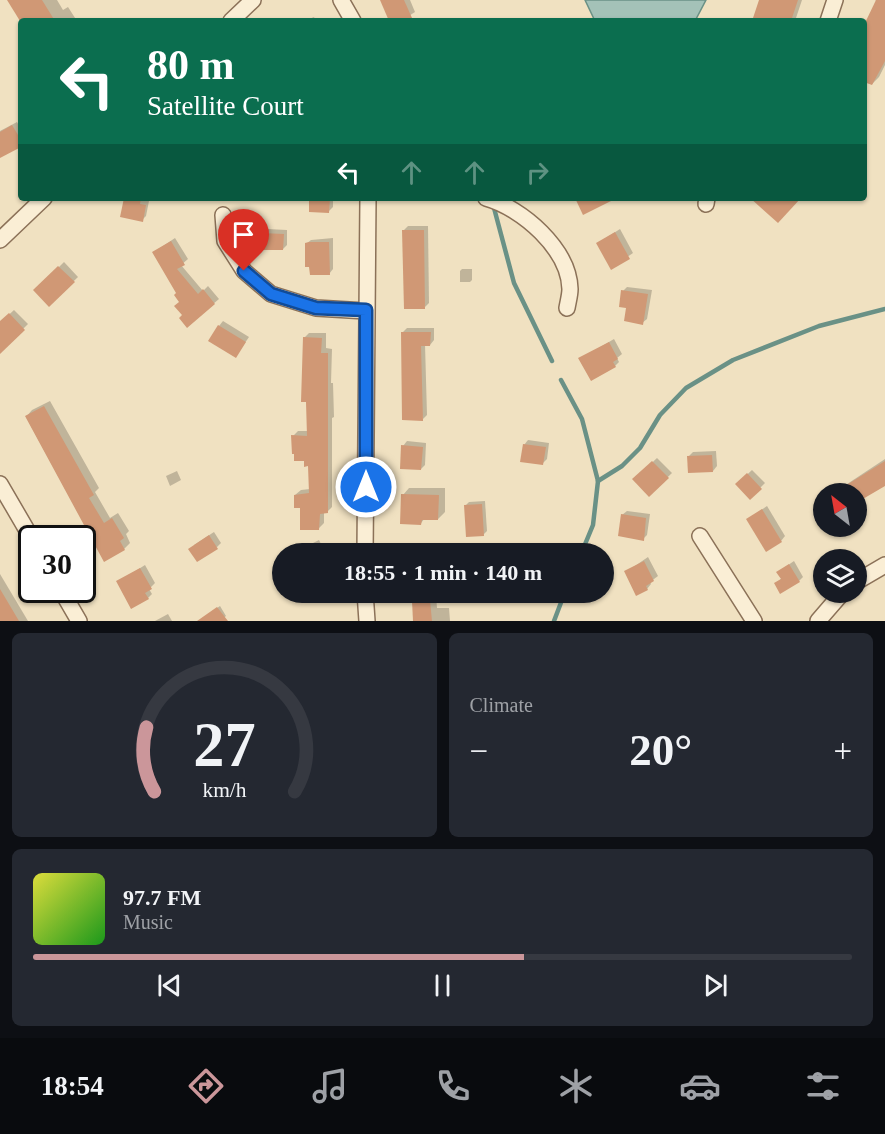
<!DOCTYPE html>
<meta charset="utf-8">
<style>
:root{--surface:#171b24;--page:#242831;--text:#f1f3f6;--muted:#9ea1a6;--line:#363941;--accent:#cb969a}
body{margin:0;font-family:"Times New Roman",serif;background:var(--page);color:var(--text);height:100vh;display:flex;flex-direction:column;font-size:22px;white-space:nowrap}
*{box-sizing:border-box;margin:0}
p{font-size:20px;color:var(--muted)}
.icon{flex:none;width:33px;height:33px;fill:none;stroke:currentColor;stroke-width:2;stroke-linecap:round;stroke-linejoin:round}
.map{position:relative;height:621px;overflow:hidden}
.details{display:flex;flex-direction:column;gap:12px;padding:12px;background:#0d0f14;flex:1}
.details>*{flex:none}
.banner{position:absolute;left:18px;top:18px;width:849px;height:183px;border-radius:6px;box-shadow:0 2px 4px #0004;background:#0b6e4f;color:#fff;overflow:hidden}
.needle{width:39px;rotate:329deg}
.tools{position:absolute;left:813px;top:483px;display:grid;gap:12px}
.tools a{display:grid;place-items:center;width:54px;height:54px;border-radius:50%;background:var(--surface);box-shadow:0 2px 4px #0004;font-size:30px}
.speed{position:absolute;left:18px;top:525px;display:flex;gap:12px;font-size:30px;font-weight:700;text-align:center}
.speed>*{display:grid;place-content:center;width:78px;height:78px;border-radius:50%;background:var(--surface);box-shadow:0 2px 4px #0004;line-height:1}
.speed .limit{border:3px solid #111;border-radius:9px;background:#fff;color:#111}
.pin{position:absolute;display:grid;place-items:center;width:51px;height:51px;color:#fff;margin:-62px -26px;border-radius:50% 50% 50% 0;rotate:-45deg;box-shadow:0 0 6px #0007}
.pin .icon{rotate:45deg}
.me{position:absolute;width:66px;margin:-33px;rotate:0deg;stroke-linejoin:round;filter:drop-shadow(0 0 4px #0008)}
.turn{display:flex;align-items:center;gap:21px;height:126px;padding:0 30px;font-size:27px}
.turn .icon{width:78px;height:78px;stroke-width:2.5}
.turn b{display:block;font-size:42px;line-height:51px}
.lanes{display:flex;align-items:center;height:57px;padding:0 30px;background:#0003;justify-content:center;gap:30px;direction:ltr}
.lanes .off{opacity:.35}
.big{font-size:45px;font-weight:800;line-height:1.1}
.details .card{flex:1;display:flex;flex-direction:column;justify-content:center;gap:9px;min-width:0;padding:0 21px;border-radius:9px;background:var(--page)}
.details .dial{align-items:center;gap:0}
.dial svg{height:156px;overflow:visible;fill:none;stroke:var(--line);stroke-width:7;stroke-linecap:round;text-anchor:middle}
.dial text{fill:var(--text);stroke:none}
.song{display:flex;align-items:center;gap:18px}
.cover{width:72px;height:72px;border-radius:9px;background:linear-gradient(135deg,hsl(60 70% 55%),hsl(120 70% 35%))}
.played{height:6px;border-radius:3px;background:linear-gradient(90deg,var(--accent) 60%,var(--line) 60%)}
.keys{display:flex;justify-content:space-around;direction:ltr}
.heat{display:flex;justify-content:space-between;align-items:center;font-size:33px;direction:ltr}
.details .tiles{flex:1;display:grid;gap:12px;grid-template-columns:1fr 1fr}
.card:last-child{grid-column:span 2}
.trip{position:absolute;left:272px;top:543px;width:342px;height:60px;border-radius:30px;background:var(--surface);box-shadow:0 2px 4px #0004;font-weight:800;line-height:60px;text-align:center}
.tab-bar{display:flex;height:96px;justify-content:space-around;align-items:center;background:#090b0e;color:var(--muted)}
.tab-bar .icon{width:42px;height:42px}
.tab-bar .selected{color:var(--accent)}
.tab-bar b{font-size:27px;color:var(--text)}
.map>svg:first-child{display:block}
.water{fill:#a4c2b8;stroke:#6a9186;stroke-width:1.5}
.shadow{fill:#0003}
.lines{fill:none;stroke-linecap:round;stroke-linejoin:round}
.stream{stroke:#6a9186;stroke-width:4.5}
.building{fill:#d09875}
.minor-casing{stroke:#8b7158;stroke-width:18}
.minor{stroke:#faeed5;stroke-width:15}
.route-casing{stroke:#114b97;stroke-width:15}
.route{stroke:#1a73e8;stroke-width:10}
</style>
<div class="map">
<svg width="885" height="621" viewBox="0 0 885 621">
<rect width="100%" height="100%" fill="#f0e1c1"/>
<path class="water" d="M585 0H706L695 21H595Z"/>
<g class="shadow">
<path d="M11 0H57L63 10 68 7 77 21H21Z"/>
<path d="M382 0H410L415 12 401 21H391Z"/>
<path d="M761 0H802L795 21H754Z"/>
<path d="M875 0H885V65L879 77 872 84 864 80V29L877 1Z"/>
<path d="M314 17 316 21H304Z"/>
<path d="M17 122 21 129V145L0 157V131Z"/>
<path d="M126 198H144L143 200 149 201 146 216 142 220Z"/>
<path d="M311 198H333V207L329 211Z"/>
<path d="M408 226H428L429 303 425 307 403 231Z"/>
<path d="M267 229 287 230V245L283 249 263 234Z"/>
<path d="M620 229 633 253 611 268 598 243Z"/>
<path d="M175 238 188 259 181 265 203 291 208 286 219 299 187 326 178 293 154 252Z"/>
<path d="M333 238V269L329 274 311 266 306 244 311 240Z"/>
<path d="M64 262 78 277 49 305 35 291Z"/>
<path d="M462 269H472V280L470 282H460V271Z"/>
<path d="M627 287 652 290 647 319 642 323 628 307 623 291Z"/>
<path d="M14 310 28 324 0 352V323Z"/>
<path d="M223 321 249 337 236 356 219 326Z"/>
<path d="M407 328H434V340L430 345 425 344 427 415 423 419 403 332Z"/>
<path d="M309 333H326V348L332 349 331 383H333L334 417 332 418V507L327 512H324V523L319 528 295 495 301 490 310 489V465L293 436 298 431H308L304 338Z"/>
<path d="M614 339 622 354 617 358 619 362 615 366 580 359Z"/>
<path d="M50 401 99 488 95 492 110 518 118 513 129 531 126 534 130 543 124 549 104 560 26 417 32 410Z"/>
<path d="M528 440 549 443 547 459 543 463 524 445Z"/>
<path d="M407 441 426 443 425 465 421 469 403 446Z"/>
<path d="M716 451 717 466 713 471 688 457 693 452Z"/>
<path d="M657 458 672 473 649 495 635 479Z"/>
<path d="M885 459V483L856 494H832Z"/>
<path d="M752 470 765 483 750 498 737 484Z"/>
<path d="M177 471 181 480 170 486 166 476Z"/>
<path d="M409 488H445V512L438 519 425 518 421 523 403 495Z"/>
<path d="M485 501 487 531 483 535 465 506 469 502Z"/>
<path d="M767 506 785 536 781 541 748 519Z"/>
<path d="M627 511 650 514 647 535 643 539 622 515Z"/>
<path d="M214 532 221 543 217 547 194 545Z"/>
<path d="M319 540 326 554H296L299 550Z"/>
<path d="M648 557 658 576 650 582 651 584 647 589 626 572Z"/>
<path d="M794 561 803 577 799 581 776 583 782 578 778 572Z"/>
<path d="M145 565 155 583 149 589 152 594 148 598 118 582Z"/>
<path d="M0 574 28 621H0Z"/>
<path d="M413 592H432V595H436L437 608H449L450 621H415Z"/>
<path d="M220 606 226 616 220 621H212L210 613Z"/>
<path d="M168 614 172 621H155Z"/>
</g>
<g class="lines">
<g class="stream">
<path d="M494 208 514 283 552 361"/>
<path d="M561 380 582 419 598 481 593 525 581 554"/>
<path d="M598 481 622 466 640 448 660 415 686 388 733 360 819 326 885 309"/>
<path d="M554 621 565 592"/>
</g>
</g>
<g class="building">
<path d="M7 0H42L55 21H20Z"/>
<path d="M380 0H404L412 18 405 21H389Z"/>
<path d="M759 0H798L791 21H752Z"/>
<path d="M876 0H885V61L872 85 864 82V25Z"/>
<path d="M12 125 21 140V147L0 158V132Z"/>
<path d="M124 198H141L140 204 146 205 143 222 120 217Z"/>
<path d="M309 198H330L329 213 309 212Z"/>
<path d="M575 198H617L583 215Z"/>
<path d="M750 198H801L778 223Z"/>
<path d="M402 230H424L425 309H404Z"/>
<path d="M615 232 630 259 611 270 596 243Z"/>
<path d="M261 233 284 234 283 250H261Z"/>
<path d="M171 241 185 265 177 269 198 294 203 289 215 304 187 328 179 318 182 315 174 306 179 302 174 295 176 293 152 252Z"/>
<path d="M309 242H329L330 275H310L309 267H305V243Z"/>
<path d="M58 266 75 282 49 307 33 290Z"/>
<path d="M621 290 648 294 643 325 624 321 626 308 619 307Z"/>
<path d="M9 313 25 330 0 354V321Z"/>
<path d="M218 325 246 342 236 358 208 341Z"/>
<path d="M401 332H431L430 346H421L423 421 402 420Z"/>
<path d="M303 337 322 338 321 353H328V513L320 514 319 530H300V508H294V495L309 493 308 466 304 467V461H294V454H292L291 435 307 436 306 402H301Z"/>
<path d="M609 342 618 359 613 362 616 367 591 381 578 358Z"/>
<path d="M44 406 94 495 89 498 104 523 112 518 124 538 120 541 125 550 104 562 25 416Z"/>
<path d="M523 444 546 447 543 465 520 462Z"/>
<path d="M401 445 423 447 421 470 400 469Z"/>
<path d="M712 455 713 472 688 473 687 456Z"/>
<path d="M652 461 669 478 649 497 632 479Z"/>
<path d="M885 461V486L856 503V494H832Z"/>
<path d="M747 473 762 489 750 500 735 484Z"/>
<path d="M401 494 439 495 438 520H422L421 525 400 524Z"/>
<path d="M482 504 484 536 466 537 464 505Z"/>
<path d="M762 509 782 542 766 552 746 519Z"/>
<path d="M621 514 646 518 644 541 618 536Z"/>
<path d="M209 535 218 549 197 562 188 549Z"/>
<path d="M644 561 654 581 646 586 648 590 636 596 624 571Z"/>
<path d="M789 564 800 582 780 594 774 583 781 579 776 572Z"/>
<path d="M140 568 152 589 145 593 149 599 131 609 116 581Z"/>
<path d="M0 589 19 621H0Z"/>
<path d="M430 600 432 621H413L412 601Z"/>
<path d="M217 607 228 621H197Z"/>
</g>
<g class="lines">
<g class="minor-casing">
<g id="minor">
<path d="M341 0 353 21"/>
<path d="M231 21 253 0"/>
<path d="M828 21 835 0"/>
<path d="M486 198C522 208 569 249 570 289 570 295 568 302 567 308"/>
<path d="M706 204 707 198"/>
<path d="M223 215 225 241 244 271 271 294 316 308 366 311"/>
<path d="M0 240 44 198"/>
<path d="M0 484 32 539"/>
<path d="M700 536 754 621"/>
<path d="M365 554 368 198"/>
<path d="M856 582 885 565"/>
<path d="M61 590 79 621"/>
<path d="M365 592 367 621"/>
<path d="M818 621 843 592"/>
</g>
</g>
<use href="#minor" class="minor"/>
</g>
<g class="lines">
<g class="route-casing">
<path id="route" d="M244 271 271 294 316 308 366 310V487"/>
</g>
<use href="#route" class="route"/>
</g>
</svg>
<div class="tools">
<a><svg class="needle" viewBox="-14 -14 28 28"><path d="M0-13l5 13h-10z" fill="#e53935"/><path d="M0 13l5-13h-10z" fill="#9ea1a6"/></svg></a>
<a><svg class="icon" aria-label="layers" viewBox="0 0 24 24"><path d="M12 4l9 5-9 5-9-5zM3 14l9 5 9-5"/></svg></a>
</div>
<div class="speed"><div class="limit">30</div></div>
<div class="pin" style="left:244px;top:271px;background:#d93025"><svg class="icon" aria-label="arrive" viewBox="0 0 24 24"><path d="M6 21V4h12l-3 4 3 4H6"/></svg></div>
<svg class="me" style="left:366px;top:487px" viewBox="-20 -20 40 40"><circle r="17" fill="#1a73e8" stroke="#fff" stroke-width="3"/><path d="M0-11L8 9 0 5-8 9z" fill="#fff"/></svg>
<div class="trip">18:55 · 1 min · 140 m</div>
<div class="banner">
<div class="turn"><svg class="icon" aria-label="left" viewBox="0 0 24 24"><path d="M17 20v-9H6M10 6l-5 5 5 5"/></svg><div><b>80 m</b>Satellite Court</div></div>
<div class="lanes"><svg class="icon" aria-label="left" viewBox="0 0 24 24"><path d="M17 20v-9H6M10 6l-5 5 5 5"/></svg><svg class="icon off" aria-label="ahead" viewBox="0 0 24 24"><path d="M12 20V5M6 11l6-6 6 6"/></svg><svg class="icon off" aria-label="ahead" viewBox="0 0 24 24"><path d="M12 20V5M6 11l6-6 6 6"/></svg><svg class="icon off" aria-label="right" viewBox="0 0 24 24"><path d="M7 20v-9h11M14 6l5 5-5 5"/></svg></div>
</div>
</div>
<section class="details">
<div class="tiles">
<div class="card dial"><svg viewBox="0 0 100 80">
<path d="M14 69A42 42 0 1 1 86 69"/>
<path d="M14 69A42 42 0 0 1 10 36" stroke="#cb969a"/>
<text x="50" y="56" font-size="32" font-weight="700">27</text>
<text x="50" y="72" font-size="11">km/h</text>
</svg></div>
<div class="card"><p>Climate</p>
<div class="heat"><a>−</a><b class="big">20°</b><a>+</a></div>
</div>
<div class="card">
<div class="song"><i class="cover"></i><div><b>97.7 FM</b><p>Music</p></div></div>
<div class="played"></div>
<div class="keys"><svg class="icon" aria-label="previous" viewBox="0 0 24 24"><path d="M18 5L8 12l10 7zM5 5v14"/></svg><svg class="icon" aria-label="pause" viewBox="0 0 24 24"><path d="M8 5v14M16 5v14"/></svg><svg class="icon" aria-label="next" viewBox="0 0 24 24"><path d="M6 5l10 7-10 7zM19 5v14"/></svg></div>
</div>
</div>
</section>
<nav class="tab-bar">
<b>18:54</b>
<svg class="icon selected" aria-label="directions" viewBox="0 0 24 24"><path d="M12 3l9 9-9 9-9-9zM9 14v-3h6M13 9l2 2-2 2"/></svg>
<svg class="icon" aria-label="music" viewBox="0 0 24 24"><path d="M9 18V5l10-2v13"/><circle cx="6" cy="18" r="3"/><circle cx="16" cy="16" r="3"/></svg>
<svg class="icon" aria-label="phone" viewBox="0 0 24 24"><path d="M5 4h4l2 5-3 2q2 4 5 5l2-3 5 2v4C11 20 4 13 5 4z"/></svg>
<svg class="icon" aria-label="climate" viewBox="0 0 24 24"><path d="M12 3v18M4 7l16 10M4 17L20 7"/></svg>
<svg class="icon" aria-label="car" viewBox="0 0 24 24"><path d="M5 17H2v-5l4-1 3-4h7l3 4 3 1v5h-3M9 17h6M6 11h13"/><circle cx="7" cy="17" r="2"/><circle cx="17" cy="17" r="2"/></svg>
<svg class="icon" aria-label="filters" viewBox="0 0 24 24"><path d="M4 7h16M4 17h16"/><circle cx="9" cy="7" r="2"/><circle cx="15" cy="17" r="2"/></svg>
</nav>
